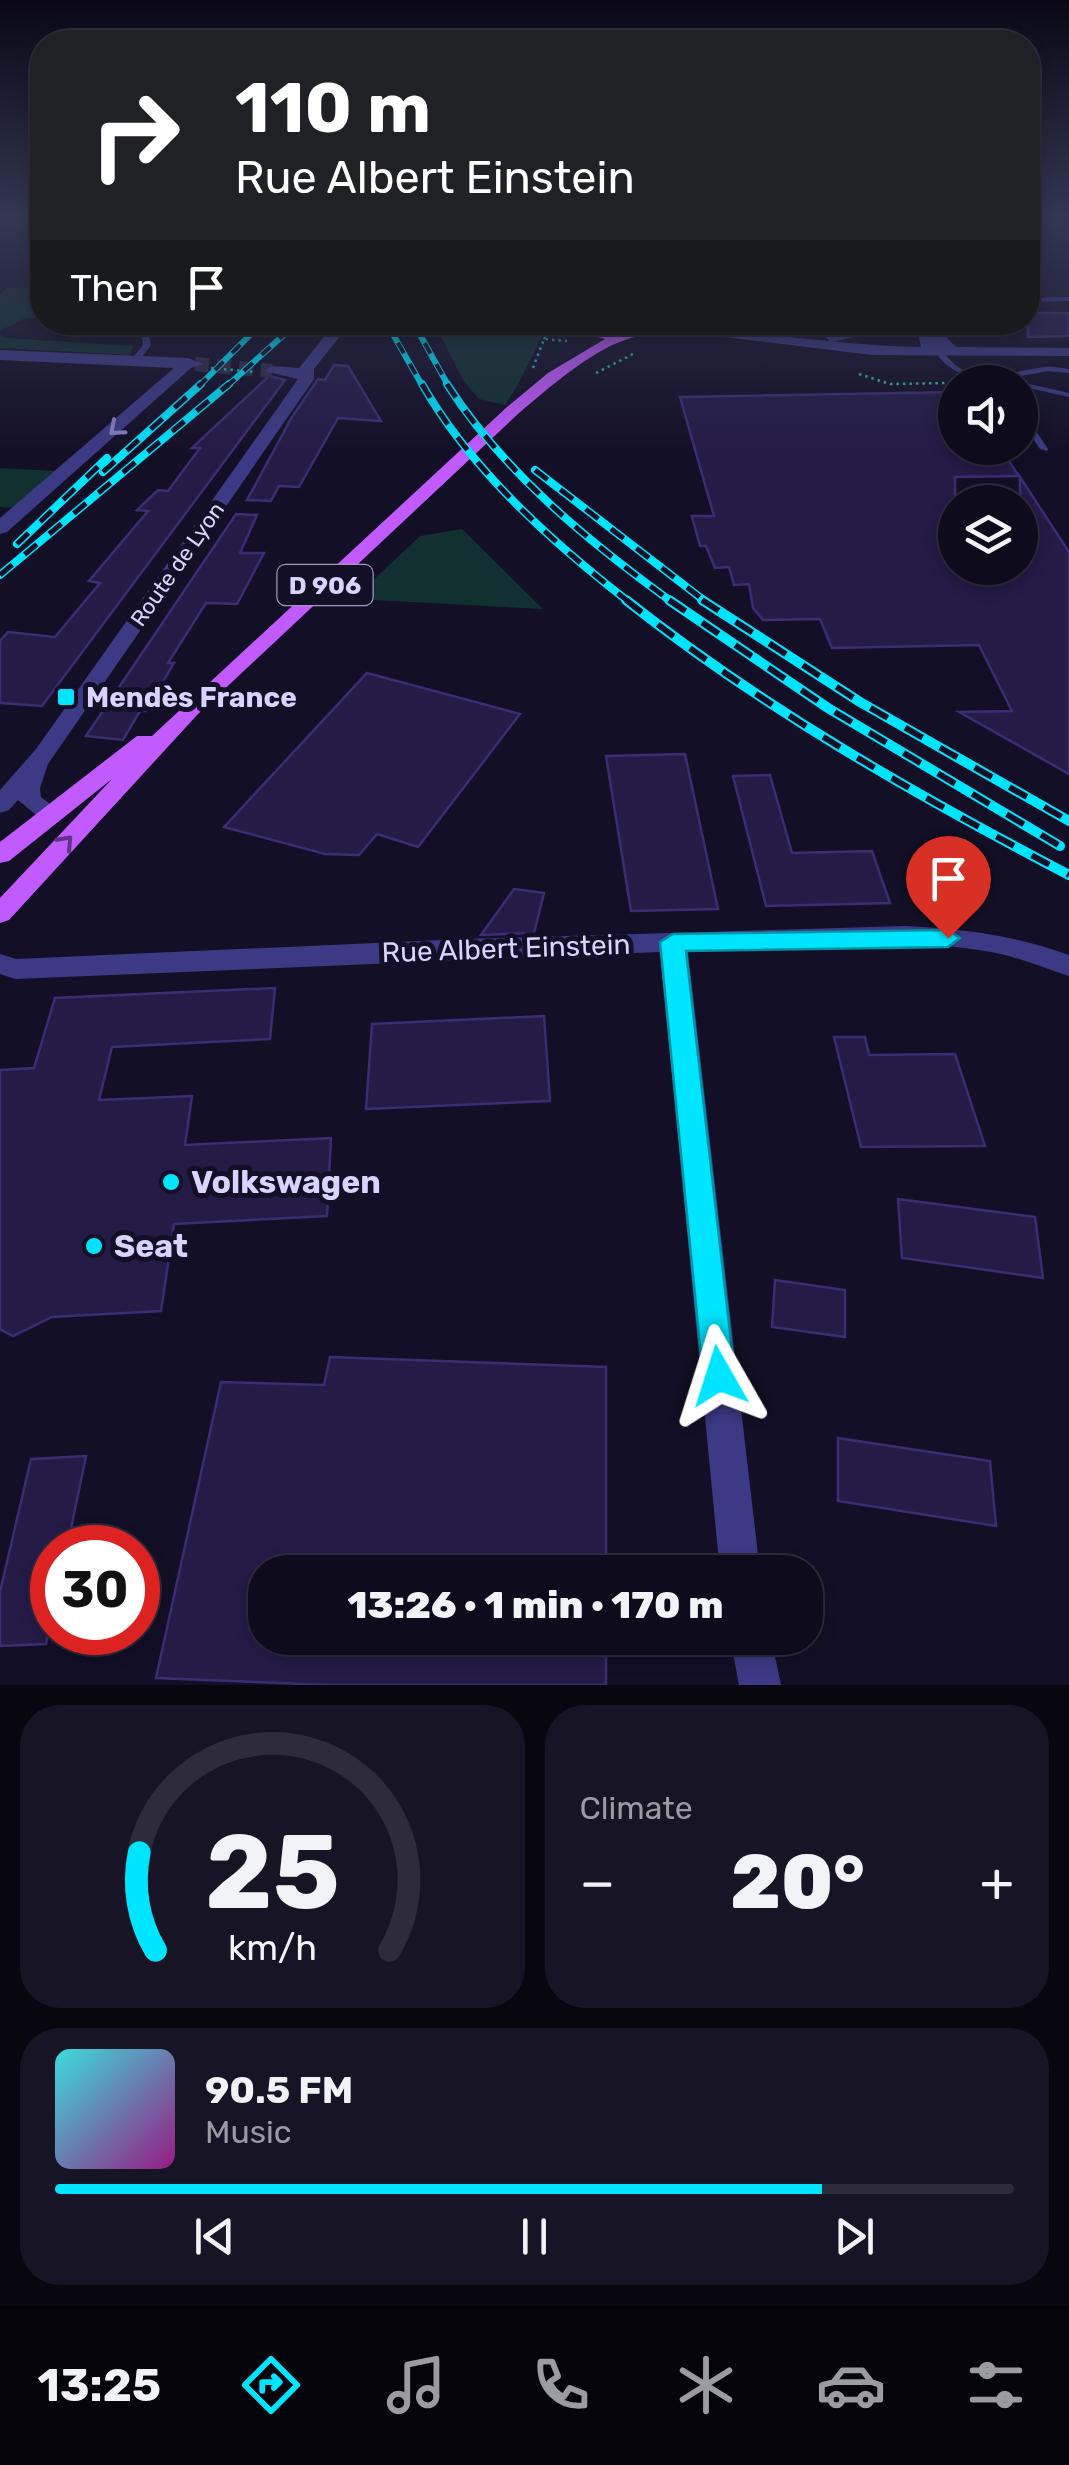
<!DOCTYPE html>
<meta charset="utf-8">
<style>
:root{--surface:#0e0b1c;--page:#171425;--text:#f1f3f6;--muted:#9b9ba3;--line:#2e2b3b;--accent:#00e5ff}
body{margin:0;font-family:Rubik,sans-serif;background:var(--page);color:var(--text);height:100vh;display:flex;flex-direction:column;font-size:38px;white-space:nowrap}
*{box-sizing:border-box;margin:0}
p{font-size:32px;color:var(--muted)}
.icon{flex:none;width:55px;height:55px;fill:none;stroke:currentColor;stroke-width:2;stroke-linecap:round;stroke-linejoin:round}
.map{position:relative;height:1685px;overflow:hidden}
.drawer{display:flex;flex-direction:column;gap:20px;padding:20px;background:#08060f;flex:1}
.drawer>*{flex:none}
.guide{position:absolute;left:30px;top:30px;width:1010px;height:305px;border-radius:40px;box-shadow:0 5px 15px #0003,0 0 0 2px var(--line);background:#202124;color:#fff;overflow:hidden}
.tools{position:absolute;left:938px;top:365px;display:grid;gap:20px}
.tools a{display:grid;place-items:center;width:100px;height:100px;border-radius:50%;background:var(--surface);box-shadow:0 5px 15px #0003,0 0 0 2px var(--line);font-size:50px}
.speed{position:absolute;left:30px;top:1525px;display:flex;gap:20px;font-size:50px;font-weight:700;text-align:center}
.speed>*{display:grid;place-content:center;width:130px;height:130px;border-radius:50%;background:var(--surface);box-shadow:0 5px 15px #0003,0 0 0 2px var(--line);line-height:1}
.speed .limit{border:15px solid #d22;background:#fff;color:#111}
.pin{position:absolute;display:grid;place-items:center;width:85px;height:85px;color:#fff;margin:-102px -42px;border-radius:50% 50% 50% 0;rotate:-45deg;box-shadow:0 0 10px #0007}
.pin .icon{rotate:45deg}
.me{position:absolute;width:110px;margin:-55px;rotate:354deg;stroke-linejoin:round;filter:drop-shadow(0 0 8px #0008)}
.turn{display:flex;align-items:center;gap:35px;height:210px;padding:0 40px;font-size:45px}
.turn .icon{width:130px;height:130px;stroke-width:2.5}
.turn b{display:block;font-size:70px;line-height:85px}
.then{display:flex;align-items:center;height:95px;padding:0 40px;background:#0003;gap:20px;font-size:38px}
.big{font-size:75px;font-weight:800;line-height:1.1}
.drawer .tile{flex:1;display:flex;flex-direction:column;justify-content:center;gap:15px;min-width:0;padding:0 35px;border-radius:40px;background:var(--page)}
.drawer .dial{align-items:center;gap:0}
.dial svg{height:260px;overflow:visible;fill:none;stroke:var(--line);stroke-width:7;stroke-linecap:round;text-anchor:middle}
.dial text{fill:var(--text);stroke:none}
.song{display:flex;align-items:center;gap:30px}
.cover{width:120px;height:120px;border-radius:15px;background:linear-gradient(135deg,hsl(180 70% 55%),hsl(310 70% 35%))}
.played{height:10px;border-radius:5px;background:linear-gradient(90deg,var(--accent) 80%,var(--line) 80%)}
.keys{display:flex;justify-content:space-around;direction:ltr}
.heat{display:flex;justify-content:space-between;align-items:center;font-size:55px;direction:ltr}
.drawer .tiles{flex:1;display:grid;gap:20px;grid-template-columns:1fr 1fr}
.tile:last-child{grid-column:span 2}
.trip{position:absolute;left:248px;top:1555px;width:575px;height:100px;border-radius:40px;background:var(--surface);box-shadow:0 5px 15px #0003,0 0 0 2px var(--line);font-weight:800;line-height:100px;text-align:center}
.tab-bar{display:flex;height:160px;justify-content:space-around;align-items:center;background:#06040b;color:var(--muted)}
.tab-bar .icon{width:70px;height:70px}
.tab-bar .current{color:var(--accent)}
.tab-bar b{font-size:45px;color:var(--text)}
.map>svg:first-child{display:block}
.green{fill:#12302f}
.building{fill:#241b47;stroke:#3b2d73;stroke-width:2.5}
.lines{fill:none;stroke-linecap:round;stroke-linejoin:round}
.street-tunnel{stroke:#312d47;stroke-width:14;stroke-dasharray:14 8;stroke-linecap:butt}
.path{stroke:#2fb8b0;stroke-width:2.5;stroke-dasharray:2.5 4;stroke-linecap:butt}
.lane{fill:#3d3a85;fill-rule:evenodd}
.street{fill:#3d3a85;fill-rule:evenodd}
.primary{fill:#c25bff;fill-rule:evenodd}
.rail-far2-casing{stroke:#00e5ff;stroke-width:6}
.rail-far1-casing{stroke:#00e5ff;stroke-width:8}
.rail-casing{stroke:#00e5ff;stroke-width:10}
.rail-far2{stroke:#130f26;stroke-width:4;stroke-dasharray:12;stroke-linecap:butt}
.rail-far1{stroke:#130f26;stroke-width:5;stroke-dasharray:16;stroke-linecap:butt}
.rail{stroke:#130f26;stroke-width:6;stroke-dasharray:20;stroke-linecap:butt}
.oneway{stroke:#837fbc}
.oneway2{stroke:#623188}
.route{fill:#00e5ff;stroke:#0095a6;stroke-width:2.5}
.poi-dot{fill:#00e5ff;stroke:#130f26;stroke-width:4}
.labels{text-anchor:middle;stroke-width:10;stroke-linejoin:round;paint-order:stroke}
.far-street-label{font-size:22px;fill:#d9d4ff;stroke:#130f26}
.shield{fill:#130f26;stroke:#9e99be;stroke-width:2.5}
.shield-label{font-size:25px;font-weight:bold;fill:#d9d4ff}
.poi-label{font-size:28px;font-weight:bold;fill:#d9d4ff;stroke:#130f26;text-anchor:start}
.street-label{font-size:28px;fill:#d9d4ff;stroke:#130f26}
.near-poi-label{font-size:32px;font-weight:bold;fill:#d9d4ff;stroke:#130f26;text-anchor:start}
</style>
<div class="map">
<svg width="1069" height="1685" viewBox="0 0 1069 1685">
<rect width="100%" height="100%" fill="#130f26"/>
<g class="green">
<path d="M7 288 42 289V319L25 318 0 331V294Z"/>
<path d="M434 323H542L547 328C531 354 523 380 505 405L479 399 463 380Z"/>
<path d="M0 335 6 338 133 346 130 355 0 348Z"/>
<path d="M0 468 55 471 14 508 0 507Z"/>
<path d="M462 529 543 609 353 599 420 536Z"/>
</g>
<g class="building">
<path d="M1028 313H1069V336L1028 337Z"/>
<path d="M334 365 348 366 381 421 338 418 299 487 279 486 271 501 247 500 292 417 318 379 325 380Z"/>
<path d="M269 376 285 380 42 706 0 703V641L8 632 55 637 100 583 89 581 148 511 137 510 158 490 168 491 200 448H192Z"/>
<path d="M955 392V448H1000L1019 476 955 477V568H1020V477L1069 552V774L959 712 1012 711 979 645 832 648 820 619 763 620 753 608 749 584 734 585 729 567 715 568 706 546H700L692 516H714L680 397Z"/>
<path d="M236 514 257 515 240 553H264L237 604 206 603 168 663H174L146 711H140L123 740 86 736Z"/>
<path d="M367 673 520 714 418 847 377 834 359 855 325 854 224 827Z"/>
<path d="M685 754 718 909 631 911 606 756Z"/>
<path d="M770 775 792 853 872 851 890 903 766 906 733 776Z"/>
<path d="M514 889 544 893 534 933 481 935Z"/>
<path d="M275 988 270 1039 112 1047 99 1100 192 1096 185 1145 331 1138 327 1216 174 1224 161 1311 52 1317 13 1336 0 1329V1070L34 1068 55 998Z"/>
<path d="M544 1016 550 1101 366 1109 372 1024Z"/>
<path d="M834 1037H865L869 1055 955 1054 985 1146 861 1147Z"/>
<path d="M898 1199 1035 1217 1043 1278 902 1258Z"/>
<path d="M775 1280 845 1290V1337L772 1327Z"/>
<path d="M330 1357 606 1367V1572H265V1638H606V1685H327L156 1678 221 1382 324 1385Z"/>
<path d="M838 1438 990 1461 996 1526 838 1501Z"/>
<path d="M86 1456 67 1548H52V1617L46 1644 0 1646V1592L31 1459Z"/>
</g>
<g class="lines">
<path class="street-tunnel" d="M195 364 272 371"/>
<g class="path">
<path d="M544 339 549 328 545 322"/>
<path d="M211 368 255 372"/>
<path d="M533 368 544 339 567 341"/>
<path d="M596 373 635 353"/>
<path d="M859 374 890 384 949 383"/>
</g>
<g class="lane">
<path d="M1069 297V301L1028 302V298Z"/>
<path d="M805 322H814L834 337 896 325 900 327 836 341 833 349H830L826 347 829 340Z"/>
<path d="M113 324 149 335 151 345 138 362 131 360 143 345 142 336 110 328V324Z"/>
<path d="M937 351H943C970 391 1008 371 1045 367 1053 366 1061 368 1069 369V373L1048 371 1006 379 1014 380 1015 382C985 382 954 379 936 353Z"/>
<path d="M1017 382H1020L1069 393V397L1020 386V382Z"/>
<path d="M1020 411H1023L1048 449 1047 451 1040 449 1020 419Z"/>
</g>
<g class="street">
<path d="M336 322H351L314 369V379L48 764 40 788 41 797 62 813 59 819H41L18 800 9 810 0 813V790L36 749 298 379 264 371 272 366 299 368Z"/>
<path d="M931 322 956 347 1069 348V356L872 355 708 335 652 334 645 330 652 326C742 327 831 346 921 347L918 333 923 323Z"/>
<path d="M0 350 188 358 203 364 191 368 7 532 0 534V518L174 368 0 360Z"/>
<path d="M905 926C962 929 1015 935 1069 955V976C1044 968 1021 958 996 953 896 934 788 949 688 952L760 1572H720L660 952 15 979 0 974V954L16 959 464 939Z"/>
<path d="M730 1638H771L781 1685H739Z"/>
</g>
<path class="primary" d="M566 322 618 331 669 322C655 335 641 334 625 340 591 351 546 390 519 413L198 714 9 920 0 923V898L112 779 9 861 0 863V842L137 736H152L507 407 548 373 605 339 578 331Z"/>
<g class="rail-far2-casing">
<g id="rail-far2">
<path d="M386 322 423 387"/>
<path d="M413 322 449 387"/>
<path d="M198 387 263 322"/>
<path d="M226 387 298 322"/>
</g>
</g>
<g class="rail-far1-casing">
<g id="rail-far1">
<path d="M422 384C471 470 552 542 629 602"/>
<path d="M447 384C503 472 589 542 672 602"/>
<path d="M535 470 706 602"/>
<path d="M103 472 201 384"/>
<path d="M17 544 107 458"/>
<path d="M0 575 229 384"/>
</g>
</g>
<g class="rail-casing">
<g id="rail">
<path d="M626 600C763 708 914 794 1069 875"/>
<path d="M669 600 828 708 1060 846"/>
<path d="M702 600 860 702 1069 821"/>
</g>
</g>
<use href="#rail-far2" class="rail-far2"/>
<use href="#rail-far1" class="rail-far1"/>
<use href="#rail" class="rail"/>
</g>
<defs><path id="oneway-chevron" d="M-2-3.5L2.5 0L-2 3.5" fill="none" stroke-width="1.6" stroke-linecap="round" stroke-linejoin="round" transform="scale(2.5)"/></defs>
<use class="oneway" href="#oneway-chevron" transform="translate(116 429) rotate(139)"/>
<use class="oneway2" href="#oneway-chevron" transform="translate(66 842) rotate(-47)"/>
<linearGradient id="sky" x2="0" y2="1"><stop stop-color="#0a0815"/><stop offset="0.48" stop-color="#333752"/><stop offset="1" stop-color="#333752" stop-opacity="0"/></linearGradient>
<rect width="1069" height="453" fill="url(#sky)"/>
<path class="route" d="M948 930 960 938 948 947 686 951 735 1376 731 1386 719 1391 707 1386 703 1376 660 942 673 934Z"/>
<g class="poi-dot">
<rect x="56" y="687" width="20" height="20" rx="5"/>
<circle cx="171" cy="1182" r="10"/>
<circle cx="94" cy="1246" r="10"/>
</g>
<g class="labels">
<g class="far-street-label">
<text transform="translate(177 564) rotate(-55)" y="8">Route de Lyon</text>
</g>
<rect class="shield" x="277.5" y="565" width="95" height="40" rx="8"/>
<g class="shield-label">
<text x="325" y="594">D 906</text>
</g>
<g class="poi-label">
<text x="86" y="707">Mendès France</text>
</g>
<g class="street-label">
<text transform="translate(506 948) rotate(-2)" y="10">Rue Albert Einstein</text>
</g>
<g class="near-poi-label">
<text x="191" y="1193">Volkswagen</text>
<text x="114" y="1257">Seat</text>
</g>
</g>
</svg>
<div class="tools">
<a><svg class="icon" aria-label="sound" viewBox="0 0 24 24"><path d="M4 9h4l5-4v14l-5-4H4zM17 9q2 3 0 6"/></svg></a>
<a><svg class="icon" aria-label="layers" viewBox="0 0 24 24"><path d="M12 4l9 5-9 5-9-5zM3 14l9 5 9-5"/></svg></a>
</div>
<div class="speed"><div class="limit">30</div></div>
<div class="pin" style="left:948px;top:938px;background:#d93025"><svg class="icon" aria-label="arrive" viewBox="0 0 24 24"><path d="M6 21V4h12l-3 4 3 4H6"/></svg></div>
<svg class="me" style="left:719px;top:1376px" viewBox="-20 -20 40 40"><path d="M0-17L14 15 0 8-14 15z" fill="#00e5ff" stroke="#fff" stroke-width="4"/></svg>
<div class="trip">13:26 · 1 min · 170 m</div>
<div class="guide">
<div class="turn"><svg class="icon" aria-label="right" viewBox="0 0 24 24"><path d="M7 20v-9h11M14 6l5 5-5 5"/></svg><div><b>110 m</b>Rue Albert Einstein</div></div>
<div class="then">Then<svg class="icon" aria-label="arrive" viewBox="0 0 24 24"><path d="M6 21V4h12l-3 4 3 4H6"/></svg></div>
</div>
</div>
<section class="drawer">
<div class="tiles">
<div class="tile dial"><svg viewBox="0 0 100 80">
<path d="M14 69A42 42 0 1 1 86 69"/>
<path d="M14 69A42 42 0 0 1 9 39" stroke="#00e5ff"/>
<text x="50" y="56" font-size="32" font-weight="700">25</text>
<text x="50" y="72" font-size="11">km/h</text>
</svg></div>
<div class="tile"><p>Climate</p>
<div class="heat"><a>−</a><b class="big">20°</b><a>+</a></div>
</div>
<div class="tile">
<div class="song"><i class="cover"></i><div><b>90.5 FM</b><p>Music</p></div></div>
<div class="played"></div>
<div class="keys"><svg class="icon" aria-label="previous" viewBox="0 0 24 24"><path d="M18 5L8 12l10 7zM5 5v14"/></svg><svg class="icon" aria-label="pause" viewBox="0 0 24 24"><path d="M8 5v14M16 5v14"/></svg><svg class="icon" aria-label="next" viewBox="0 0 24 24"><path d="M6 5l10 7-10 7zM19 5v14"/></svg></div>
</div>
</div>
</section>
<nav class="tab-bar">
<b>13:25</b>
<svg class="icon current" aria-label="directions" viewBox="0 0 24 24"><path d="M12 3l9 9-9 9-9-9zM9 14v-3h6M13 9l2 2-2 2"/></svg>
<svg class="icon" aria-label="music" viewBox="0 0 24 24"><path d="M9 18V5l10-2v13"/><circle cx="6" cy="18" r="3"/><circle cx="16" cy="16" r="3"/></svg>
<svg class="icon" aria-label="phone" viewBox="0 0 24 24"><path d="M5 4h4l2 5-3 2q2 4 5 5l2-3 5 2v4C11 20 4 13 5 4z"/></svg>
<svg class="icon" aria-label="climate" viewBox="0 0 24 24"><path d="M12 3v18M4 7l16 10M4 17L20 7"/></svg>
<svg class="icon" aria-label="car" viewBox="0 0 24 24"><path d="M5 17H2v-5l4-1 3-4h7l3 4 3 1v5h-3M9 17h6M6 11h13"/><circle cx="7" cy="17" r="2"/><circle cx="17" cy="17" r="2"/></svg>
<svg class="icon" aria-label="filters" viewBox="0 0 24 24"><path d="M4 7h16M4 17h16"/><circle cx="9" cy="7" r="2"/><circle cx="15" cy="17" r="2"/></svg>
</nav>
